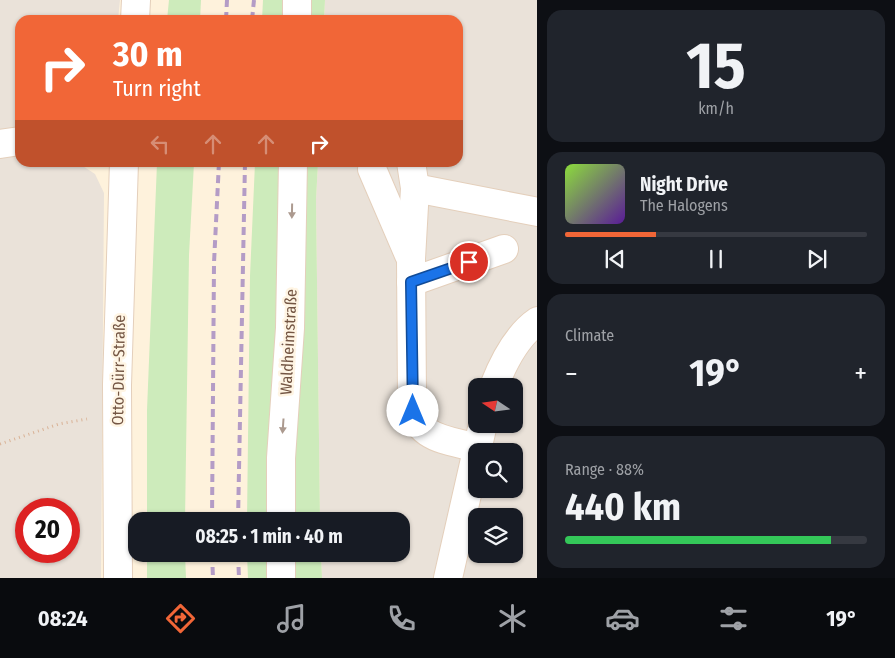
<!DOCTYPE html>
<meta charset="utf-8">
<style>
:root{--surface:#171b24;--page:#20242c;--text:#f1f3f6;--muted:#9ea1a6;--line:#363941;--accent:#f16637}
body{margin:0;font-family:"Fira Sans Condensed",sans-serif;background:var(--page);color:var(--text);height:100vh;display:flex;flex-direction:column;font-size:19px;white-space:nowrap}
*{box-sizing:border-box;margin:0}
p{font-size:16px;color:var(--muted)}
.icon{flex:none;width:28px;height:28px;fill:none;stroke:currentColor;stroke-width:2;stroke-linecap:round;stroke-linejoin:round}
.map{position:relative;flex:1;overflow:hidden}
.drawer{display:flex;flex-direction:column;gap:10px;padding:10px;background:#0d0f14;width:358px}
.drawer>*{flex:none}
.hud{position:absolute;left:15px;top:15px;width:448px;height:152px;border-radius:15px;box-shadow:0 1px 4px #0004;background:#f16637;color:#fff;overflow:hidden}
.needle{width:32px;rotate:283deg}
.buttons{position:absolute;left:468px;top:378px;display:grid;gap:10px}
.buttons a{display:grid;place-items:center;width:55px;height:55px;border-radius:10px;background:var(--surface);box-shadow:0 1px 4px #0004;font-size:25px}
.speed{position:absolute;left:15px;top:498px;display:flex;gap:10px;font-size:25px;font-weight:700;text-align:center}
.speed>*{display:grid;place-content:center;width:65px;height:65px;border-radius:50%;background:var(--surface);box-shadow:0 1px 4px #0004;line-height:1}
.speed .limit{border:8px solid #d22;background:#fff;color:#111}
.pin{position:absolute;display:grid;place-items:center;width:42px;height:42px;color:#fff;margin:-21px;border:2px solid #fff;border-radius:50%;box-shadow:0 1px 5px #0007}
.me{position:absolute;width:55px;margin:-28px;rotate:0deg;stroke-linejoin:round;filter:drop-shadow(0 0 4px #0008)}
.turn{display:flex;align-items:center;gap:18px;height:105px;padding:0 15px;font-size:22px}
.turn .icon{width:65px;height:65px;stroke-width:2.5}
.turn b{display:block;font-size:35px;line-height:42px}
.lanes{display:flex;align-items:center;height:48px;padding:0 15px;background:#0003;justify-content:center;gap:25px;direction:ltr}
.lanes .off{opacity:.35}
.big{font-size:38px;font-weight:700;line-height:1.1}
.drawer .widget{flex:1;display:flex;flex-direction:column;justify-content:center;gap:8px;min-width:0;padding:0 18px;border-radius:15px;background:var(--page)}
.drawer .dial{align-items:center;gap:0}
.dial b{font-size:65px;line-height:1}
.song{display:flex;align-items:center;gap:15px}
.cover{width:60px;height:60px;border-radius:8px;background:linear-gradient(135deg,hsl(90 70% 55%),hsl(270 70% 35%))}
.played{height:5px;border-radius:2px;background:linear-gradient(90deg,var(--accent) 30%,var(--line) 30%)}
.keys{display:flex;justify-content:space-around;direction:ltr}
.heat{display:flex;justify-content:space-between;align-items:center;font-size:28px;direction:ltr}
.charge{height:8px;border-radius:4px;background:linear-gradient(90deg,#34c759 88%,var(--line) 0)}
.trip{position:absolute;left:128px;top:512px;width:282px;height:50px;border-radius:15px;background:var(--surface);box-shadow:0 1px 4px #0004;font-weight:700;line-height:50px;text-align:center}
.dock{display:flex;height:80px;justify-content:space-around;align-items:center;background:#090b0e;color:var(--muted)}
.dock .icon{width:35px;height:35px}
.dock .selected{color:var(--accent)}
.dock b{font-size:22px;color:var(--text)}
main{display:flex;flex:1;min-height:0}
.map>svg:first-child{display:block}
.industrial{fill:#eae2d9;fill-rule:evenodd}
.green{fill:#cdebbb}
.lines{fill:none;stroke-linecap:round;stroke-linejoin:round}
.minor-casing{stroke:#e4cfbb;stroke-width:30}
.path{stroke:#d9b296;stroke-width:3;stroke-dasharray:1 4;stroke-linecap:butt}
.minor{stroke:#fff;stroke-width:28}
.rail{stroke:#b49cc6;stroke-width:4;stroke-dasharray:8 5;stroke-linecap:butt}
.oneway{fill:#ac9a8f}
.route-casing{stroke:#114b97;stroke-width:12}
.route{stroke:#1a73e8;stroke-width:9}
.labels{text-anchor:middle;stroke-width:5;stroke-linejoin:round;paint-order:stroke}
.street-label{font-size:16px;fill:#745644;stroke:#fff5e4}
</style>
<main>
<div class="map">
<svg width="538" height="578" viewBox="0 0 538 578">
<rect width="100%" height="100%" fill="#fef2dc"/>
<g class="industrial">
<path d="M0 0H120L118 20H20V162L78 163 95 174 104 193 101 578H0ZM26 509H69V551H26Z"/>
<path d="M325 0H537V578H322L321 554H401V521H320L316 200 318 163 458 162V20H324ZM476 386H514V424H476ZM476 451H514V489H476ZM476 516H514V554H476Z"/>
</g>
<g class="green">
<path d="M169 0H201L200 20H167Z"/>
<path d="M263 0H325L324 20H262Z"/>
<path d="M157 163H194L189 255 185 521H147V410Z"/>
<path d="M255 163H318L316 200 320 521H247L250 276Z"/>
<path d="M147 554H185L186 578H147Z"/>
<path d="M247 554H321L322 578H248Z"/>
</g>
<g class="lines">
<g class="minor-casing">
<g id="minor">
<path d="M135 20 136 0"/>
<path d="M297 20V0"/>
<path d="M0 144 20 141"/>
<path d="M411 162 415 188 411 259 412 401C415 440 446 439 477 448"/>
<path d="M372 169 409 255"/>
<path d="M415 188 538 212"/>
<path d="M411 282 504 249"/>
<path d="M494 386C503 363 517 335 538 321"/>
<path d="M281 521V458L290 328 293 162"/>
<path d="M281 554V578"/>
<path d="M118 578 117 385 124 162"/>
<path d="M448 578 483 424"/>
</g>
</g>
<path class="path" d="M0 444 59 424 87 419"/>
<use href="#minor" class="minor"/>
<g class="rail">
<path d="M226 20 227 0"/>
<path d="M252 20 254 0"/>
<path d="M212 521 214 263 219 162"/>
<path d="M238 521 245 162"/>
<path d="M212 554 213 578"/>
<path d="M238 554 239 578"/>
</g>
</g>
<defs><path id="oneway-solid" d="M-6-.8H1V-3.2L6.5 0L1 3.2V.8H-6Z" transform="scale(1.25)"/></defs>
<g class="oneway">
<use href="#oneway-solid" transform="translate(292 211) rotate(91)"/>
<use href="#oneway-solid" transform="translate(283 426) rotate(94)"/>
</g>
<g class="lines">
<g class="route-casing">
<path id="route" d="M413 411 411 282 469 262"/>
</g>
<use href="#route" class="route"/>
</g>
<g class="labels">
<g class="street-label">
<text transform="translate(288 342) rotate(-87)" y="6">Waldheimstraße</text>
<text transform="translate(118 370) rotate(-89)" y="6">Otto-Dürr-Straße</text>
</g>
</g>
</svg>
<div class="buttons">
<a><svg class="needle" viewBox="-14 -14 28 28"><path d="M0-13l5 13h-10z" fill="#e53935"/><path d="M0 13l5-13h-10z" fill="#9ea1a6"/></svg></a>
<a><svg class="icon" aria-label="search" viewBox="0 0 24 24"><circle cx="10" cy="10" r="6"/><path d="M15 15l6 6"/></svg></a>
<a><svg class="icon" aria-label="layers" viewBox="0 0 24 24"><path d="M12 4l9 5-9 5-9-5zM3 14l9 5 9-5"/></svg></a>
</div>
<div class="speed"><div class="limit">20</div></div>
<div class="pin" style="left:469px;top:262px;background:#d93025"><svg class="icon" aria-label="arrive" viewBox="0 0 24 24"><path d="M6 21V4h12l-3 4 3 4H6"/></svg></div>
<svg class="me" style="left:413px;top:411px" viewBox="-20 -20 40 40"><circle r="19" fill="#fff"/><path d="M0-13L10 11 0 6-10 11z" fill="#1a73e8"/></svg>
<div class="trip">08:25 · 1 min · 40 m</div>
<div class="hud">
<div class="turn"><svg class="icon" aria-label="right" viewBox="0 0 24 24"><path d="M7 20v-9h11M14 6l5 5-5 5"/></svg><div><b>30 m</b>Turn right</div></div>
<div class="lanes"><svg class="icon off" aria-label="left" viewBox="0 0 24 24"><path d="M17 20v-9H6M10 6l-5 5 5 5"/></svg><svg class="icon off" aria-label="ahead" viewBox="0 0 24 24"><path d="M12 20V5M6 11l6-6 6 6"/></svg><svg class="icon off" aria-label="ahead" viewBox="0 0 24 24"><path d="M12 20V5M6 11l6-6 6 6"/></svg><svg class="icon" aria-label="right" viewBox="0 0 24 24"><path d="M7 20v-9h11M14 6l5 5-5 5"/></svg></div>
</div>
</div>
<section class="drawer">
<div class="widget dial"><b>15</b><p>km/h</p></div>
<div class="widget">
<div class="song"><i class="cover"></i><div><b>Night Drive</b><p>The Halogens</p></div></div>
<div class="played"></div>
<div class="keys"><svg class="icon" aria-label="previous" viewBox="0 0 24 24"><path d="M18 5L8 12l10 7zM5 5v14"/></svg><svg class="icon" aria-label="pause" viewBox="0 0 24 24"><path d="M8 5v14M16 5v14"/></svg><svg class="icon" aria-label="next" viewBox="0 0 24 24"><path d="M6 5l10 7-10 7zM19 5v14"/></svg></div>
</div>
<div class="widget"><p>Climate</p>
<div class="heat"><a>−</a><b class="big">19°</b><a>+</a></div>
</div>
<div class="widget"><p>Range · 88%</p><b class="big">440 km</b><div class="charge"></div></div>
</section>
</main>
<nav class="dock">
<b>08:24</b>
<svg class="icon selected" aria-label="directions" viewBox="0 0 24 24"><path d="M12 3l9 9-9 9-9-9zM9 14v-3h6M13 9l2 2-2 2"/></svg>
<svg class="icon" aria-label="music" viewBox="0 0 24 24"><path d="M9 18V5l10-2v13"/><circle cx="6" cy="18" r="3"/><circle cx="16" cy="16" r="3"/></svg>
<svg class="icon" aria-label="phone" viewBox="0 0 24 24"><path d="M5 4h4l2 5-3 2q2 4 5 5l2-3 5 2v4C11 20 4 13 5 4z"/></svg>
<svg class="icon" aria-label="climate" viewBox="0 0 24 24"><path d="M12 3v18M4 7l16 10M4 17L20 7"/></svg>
<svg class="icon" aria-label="car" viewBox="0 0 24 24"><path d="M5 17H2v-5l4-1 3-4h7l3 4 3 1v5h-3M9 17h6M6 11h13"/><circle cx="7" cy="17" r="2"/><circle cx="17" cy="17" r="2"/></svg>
<svg class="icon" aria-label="filters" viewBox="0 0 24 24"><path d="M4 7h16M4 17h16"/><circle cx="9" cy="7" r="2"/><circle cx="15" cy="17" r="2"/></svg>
<b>19°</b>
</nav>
